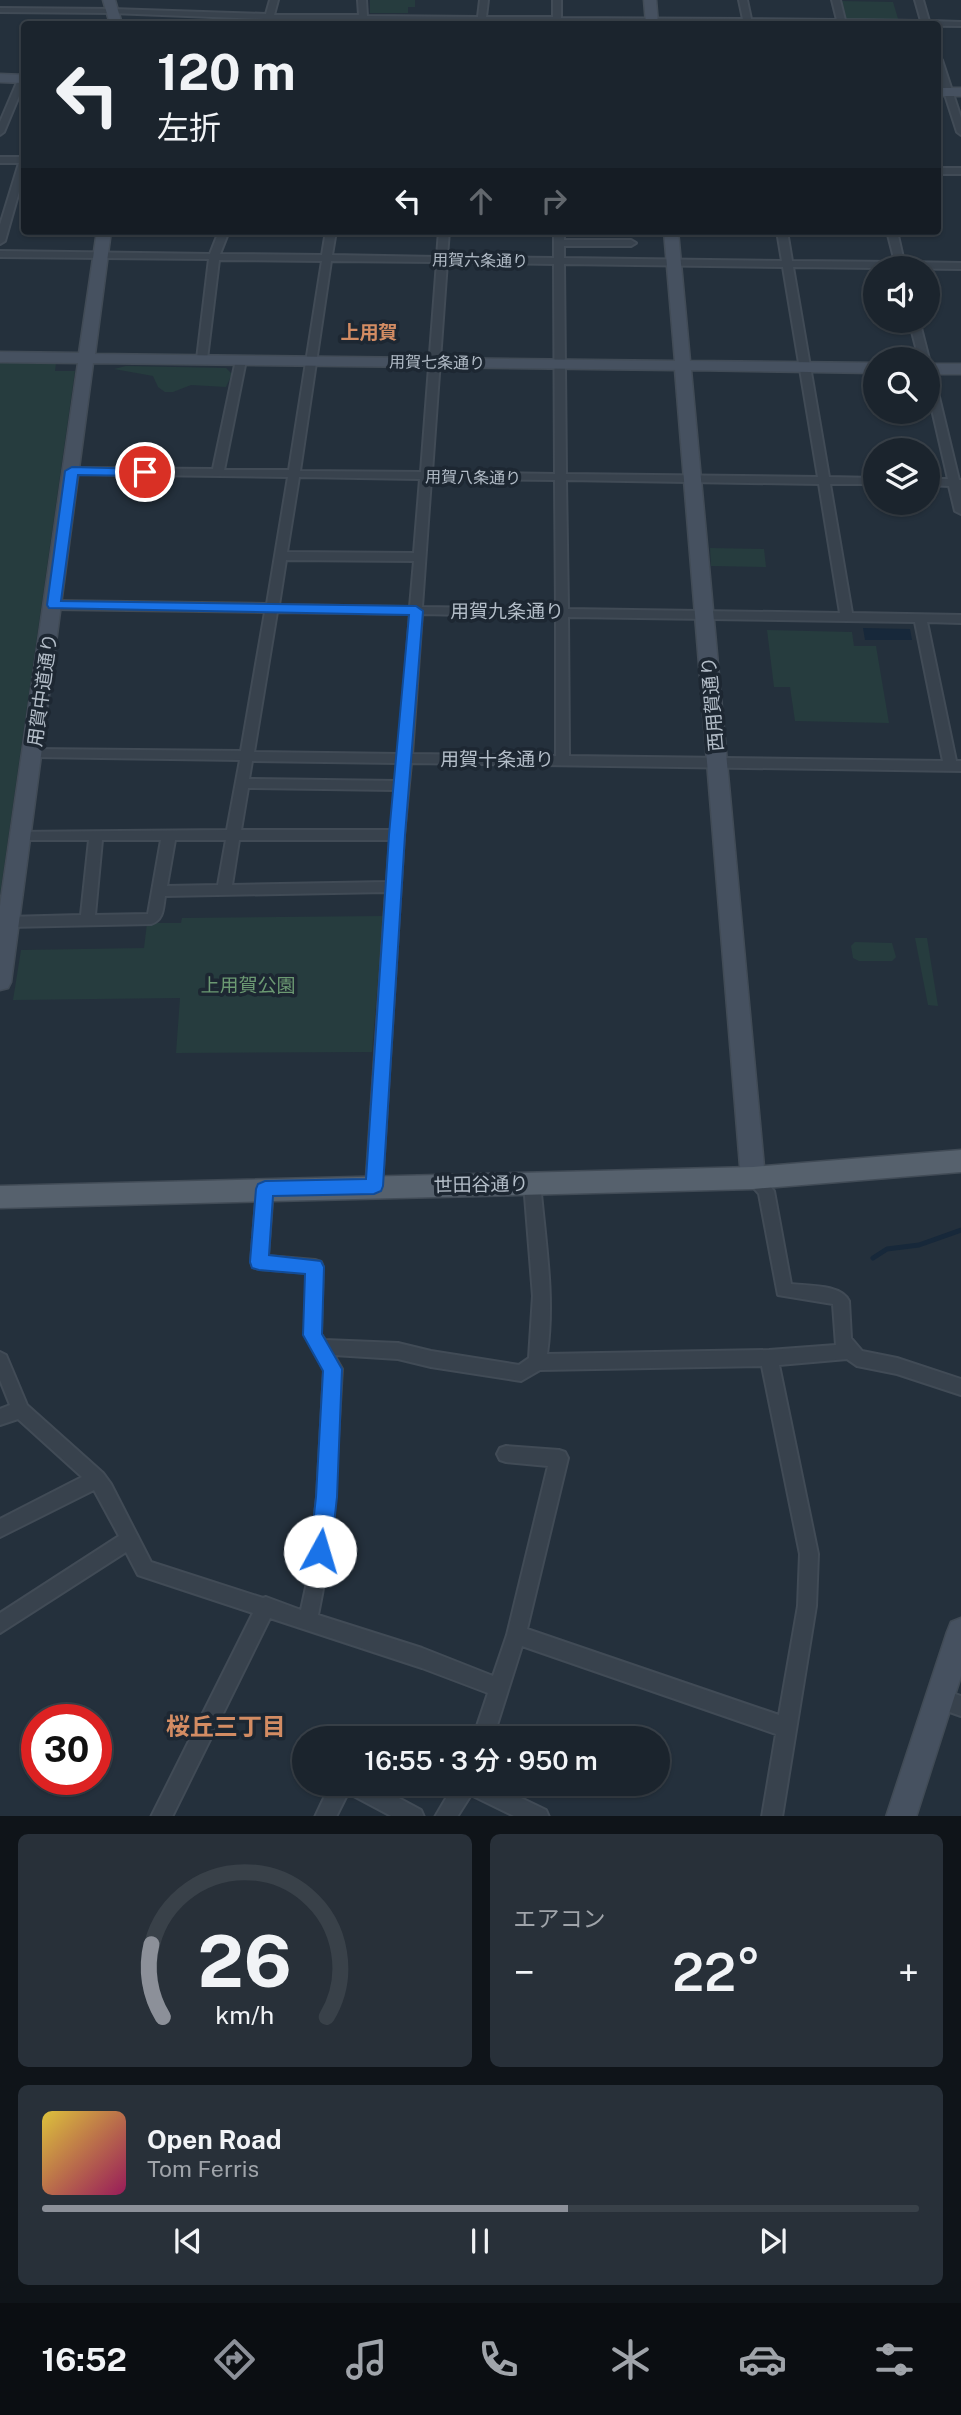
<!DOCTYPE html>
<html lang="ja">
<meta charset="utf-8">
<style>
:root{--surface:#1b242d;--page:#283039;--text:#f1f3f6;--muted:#a0a4aa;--line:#394149;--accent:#8c9099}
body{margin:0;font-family:"Public Sans","Noto Sans JP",sans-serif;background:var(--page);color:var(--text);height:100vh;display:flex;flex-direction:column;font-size:26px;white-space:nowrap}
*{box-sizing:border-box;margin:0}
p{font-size:23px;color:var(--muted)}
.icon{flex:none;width:38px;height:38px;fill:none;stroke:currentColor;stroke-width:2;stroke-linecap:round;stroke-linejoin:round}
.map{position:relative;height:1816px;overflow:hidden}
.side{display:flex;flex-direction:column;gap:18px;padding:18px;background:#0f1419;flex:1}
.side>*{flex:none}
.top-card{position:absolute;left:21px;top:21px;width:920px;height:214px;border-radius:7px;box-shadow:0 2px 5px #0004,0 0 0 2px var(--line);background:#1b242d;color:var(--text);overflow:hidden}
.controls{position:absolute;left:863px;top:256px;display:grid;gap:14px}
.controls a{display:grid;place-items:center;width:77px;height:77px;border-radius:50%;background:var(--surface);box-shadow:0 2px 5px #0004,0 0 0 2px var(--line);font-size:35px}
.speed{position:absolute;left:21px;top:1704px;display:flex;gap:14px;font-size:35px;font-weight:700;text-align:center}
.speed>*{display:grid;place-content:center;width:91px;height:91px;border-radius:50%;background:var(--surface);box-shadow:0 2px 5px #0004,0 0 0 2px var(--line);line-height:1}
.speed .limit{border:10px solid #d22;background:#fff;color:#111}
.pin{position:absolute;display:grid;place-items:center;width:60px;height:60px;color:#fff;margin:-30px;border:4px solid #fff;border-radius:50%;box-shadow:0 2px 7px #0007}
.me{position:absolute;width:77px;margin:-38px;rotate:6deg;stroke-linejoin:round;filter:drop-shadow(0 0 5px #0008)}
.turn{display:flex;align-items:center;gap:24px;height:147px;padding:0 21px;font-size:32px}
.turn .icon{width:91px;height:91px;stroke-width:2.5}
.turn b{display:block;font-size:49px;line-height:60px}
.lanes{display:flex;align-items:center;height:66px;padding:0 21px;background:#0003;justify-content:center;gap:35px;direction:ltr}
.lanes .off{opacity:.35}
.big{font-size:52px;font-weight:600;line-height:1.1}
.side .tile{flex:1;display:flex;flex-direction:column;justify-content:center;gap:10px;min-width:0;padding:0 24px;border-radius:10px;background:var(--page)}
.side .dial{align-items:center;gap:0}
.dial svg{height:182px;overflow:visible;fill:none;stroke:var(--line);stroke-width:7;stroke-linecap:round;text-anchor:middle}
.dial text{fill:var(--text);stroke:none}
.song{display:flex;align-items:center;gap:21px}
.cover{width:84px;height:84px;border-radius:10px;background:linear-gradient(135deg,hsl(50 70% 55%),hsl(330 70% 35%))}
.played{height:7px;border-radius:4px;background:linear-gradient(90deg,var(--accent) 60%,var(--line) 60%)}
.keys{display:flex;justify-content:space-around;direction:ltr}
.heat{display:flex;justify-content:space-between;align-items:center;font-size:38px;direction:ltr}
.side .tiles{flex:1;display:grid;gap:18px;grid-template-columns:1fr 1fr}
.tile:last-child{grid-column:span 2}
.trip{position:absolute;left:292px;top:1726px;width:378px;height:70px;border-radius:35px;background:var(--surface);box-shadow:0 2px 5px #0004,0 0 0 2px var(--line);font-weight:600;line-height:70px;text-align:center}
.tabs{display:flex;height:112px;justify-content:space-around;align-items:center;background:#0b0e12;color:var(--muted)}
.tabs .icon{width:49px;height:49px}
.tabs .on{color:var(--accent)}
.tabs b{font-size:32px;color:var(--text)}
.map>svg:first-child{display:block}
.green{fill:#263c3e}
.water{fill:#17283a}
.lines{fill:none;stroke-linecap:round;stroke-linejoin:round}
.stream{stroke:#17283a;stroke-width:5}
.street-casing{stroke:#414b56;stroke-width:4}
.secondary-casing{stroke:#414b56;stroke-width:3}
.primary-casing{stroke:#414b56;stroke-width:3}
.street{fill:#38424d;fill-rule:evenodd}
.secondary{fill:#465160;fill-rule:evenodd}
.primary{fill:#56616d;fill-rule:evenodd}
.route{fill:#1a73e8;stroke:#114b97;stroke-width:2}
.labels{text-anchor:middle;stroke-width:7;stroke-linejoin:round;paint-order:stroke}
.far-street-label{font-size:16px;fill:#b3bdc8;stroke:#1d2732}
.far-quarter-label{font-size:19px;font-weight:bold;fill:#d38c63;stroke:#1d2732}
.street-label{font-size:19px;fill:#b3bdc8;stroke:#1d2732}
.park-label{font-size:19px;fill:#6b9972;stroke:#1d2732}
.near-neighbourhood-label{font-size:24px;font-weight:bold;fill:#d38c63;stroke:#1d2732}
</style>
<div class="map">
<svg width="961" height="1817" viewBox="0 0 961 1817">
<rect width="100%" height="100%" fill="#24303c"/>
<g class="green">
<path d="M370 0H415V7H408V13H370Z"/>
<path d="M841 1 893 2 899 22H846Z"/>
<path d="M0 362 56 363 55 371H75L0 895Z"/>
<path d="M126 366 226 368 232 374 226 387 191 385 173 392H165L158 387 153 376 114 369Z"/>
<path d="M710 548 764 549 766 567 711 566Z"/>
<path d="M767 630 852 632 854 646H876L889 723 795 721 790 687H774Z"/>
<path d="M383 916 372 1052 176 1053 180 998 13 1000 21 950 144 948 147 923H181L182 918Z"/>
<path d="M915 938H927L938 1006 928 1005Z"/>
<path d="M855 942 892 943 896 957 892 961H859L853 958 851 946Z"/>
</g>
<path class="water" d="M863 628 910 629 912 640H865Z"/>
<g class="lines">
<path class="stream" d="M873 1258 887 1249 919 1245 961 1230"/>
<g class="street-casing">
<g id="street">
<path d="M270 0H278L274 15H359L358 0H366L367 16 478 17 480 0H488L486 17H553V0H561V18L743 19 739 0H747L751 19 837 20 832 0H840L845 20 921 21 915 0H923L929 21 961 22V26L561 22V24H553V22H485V24H477V22L367 20V24H359V20L273 19 271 24H265V19L112 13 0 12V8L112 9 266 14Z"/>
<path d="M938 58 942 60 961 118V135L957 132 938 73Z"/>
<path d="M21 73H24V84L4 132 0 135V122Z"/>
<path d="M0 157H24V174L5 241 0 244V225L19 163H0Z"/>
<rect x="938" y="168" width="23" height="6"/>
<path d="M219 231H229L220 254 322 255 326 231H336L332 255 437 257 439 231H449L447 257 554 258V231H564V240H631L636 243 631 246H564V258L782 261 777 231H787L792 261 895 262 887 231H897L904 262 961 263V269L793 267 829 477 875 478V484H830L852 613 961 615V623L927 622 956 761H961V771L411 763 404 835 382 1186 380 1191 374 1193 368 1191 366 1186 386 892 165 896C163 908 164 920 151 924L8 927 1 922 8 917 81 915 89 840H21L16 838 14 835 16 832 227 830 240 760 33 757 27 753 33 749 241 751 265 612 54 609 48 605 54 601 267 604 288 477 72 474 66 471 72 468 213 469 236 360 241 357 246 360 224 470H289L322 261 219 260 207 359 202 362 197 359 209 259 0 257V251L210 254ZM331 261 437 262 421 472 300 471ZM447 262 554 264 555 474 432 472ZM564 264 783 267 818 477 566 474ZM299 477 420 479 414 553 287 552ZM431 479 555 480 556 609 422 607ZM566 480 819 484 840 613 568 609ZM286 560 414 561 410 607 279 605ZM277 612 410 614 399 754 254 752ZM422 614 556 617V756L412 754ZM568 617 915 622 943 761 569 756ZM252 761 398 763 396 781 249 779ZM248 788 395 790 391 830H241ZM102 840H161L148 914 95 915ZM175 840H226L218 885 167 886ZM239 840H390L387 882 232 885Z"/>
<path d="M909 320H919L929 359 928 361V359H919Z"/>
<path d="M928 369 933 372 959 480H961V514L955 511 949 486 928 485V479H948L928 392Z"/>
<path d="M753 1171 759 1173 774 1191 791 1284C808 1286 841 1284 849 1301L851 1338 862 1351 897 1358 961 1379V1395L897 1374 857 1366 847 1359 779 1365 818 1554 816 1606 782 1817H762L776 1734 522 1646 493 1738H473L488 1693 422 1668 270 1618 172 1817H151L253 1613 138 1575 126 1552 0 1633V1613L119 1536 94 1490 0 1537V1519L82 1477 18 1419 0 1425V1409L10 1405 0 1380V1352L6 1355 27 1405 103 1473 111 1484 151 1562 263 1598 266 1597 301 1610 308 1578 317 1497 324 1370 305 1335 307 1273 259 1269 253 1267 251 1262 257 1189 259 1184 265 1182 271 1184 273 1189 268 1256 315 1260 321 1262 323 1267 321 1334 325 1340 398 1343 431 1351 519 1365 529 1358 533 1296 524 1183 526 1178 532 1176 538 1178 540 1183C545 1240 555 1297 547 1354L769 1350 836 1345 833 1304 778 1295 759 1194 745 1178 747 1173ZM334 1355 398 1359 431 1367 521 1381 540 1370 762 1366 800 1554 798 1606 779 1715 527 1629 568 1458 565 1452 559 1450 506 1446 500 1448 497 1454 500 1460 506 1462 548 1466 507 1635 493 1676 422 1648 318 1615C335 1534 337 1451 342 1369Z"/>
<path d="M940 1689 961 1696V1716L933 1706 930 1699 933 1692Z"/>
<path d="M331 1783H371L421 1810 424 1817H393L348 1793 336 1817H315Z"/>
<path d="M455 1783H490L546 1810 549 1817H516L471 1795 457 1817H435Z"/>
</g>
</g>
<g class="secondary-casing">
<g id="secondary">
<path d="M103 0H115L122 24H110Z"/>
<path d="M644 0H656L658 24H646Z"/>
<path d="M0 74 24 75V83L0 82Z"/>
<rect x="938" y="88" width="23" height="8"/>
<path d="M97 231H111L95 354 675 361 664 231H678L690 361 875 363V373L691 370 765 1178 761 1185 753 1188 745 1185 741 1178 675 370 93 363 11 982 8 988 0 990V906L78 363 0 362V352L79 353Z"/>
<rect x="928" y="364" width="33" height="10"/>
<path d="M961 1618V1676L916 1817H886L947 1632 951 1622Z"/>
</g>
</g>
<g class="primary-casing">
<path id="primary" d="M961 1150V1172L753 1189 0 1208V1186L753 1167Z"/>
</g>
<use href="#street" class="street"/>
<use href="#secondary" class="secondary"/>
<use href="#primary" class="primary"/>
</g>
<path class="route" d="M72 467 145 469 151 472 145 476 78 475 61 601 416 606 423 611 405 835 383 1186 381 1191 374 1194 273 1196 269 1255 321 1261 324 1267 322 1334 342 1369 337 1497 331 1551 328 1558 320 1561 313 1558 310 1551 316 1497 323 1371 303 1335 305 1274 259 1270 252 1268 250 1262 256 1189 258 1184 265 1181 366 1179 389 835 409 615 49 608 47 605 65 471Z"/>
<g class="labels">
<g class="far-street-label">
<text transform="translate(480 260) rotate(1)" y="6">用賀六条通り</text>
<text transform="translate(437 362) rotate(1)" y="6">用賀七条通り</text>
<text transform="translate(473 477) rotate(1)" y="6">用賀八条通り</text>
</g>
<g class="far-quarter-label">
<text x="369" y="339">上用賀</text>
</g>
<g class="street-label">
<text x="507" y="618">用賀九条通り</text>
<text transform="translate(42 690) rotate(-82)" y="7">用賀中道通り</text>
<text transform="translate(712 704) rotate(-95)" y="7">西用賀通り</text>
<text x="497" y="766">用賀十条通り</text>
<text transform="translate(481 1184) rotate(-1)" y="7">世田谷通り</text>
</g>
<g class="park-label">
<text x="248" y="992">上用賀公園</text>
</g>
<g class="near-neighbourhood-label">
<text x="226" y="1735">桜丘三丁目</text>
</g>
</g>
</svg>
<div class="controls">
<a><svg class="icon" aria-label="sound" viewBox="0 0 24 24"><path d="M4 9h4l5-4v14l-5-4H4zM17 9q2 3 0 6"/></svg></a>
<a><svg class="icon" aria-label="search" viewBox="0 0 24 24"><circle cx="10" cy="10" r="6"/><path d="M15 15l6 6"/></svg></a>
<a><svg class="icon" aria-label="layers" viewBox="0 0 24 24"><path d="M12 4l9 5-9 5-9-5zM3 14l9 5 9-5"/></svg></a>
</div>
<div class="speed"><div class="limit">30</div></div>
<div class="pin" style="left:145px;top:472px;background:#d93025"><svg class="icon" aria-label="arrive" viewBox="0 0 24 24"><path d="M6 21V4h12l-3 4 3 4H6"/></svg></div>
<svg class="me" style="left:320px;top:1551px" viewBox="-20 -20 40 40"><circle r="19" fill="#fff"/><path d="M0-13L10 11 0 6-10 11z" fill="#1a73e8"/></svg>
<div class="trip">16:55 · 3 分 · 950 m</div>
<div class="top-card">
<div class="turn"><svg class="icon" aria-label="left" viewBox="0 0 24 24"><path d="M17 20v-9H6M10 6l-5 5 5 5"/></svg><div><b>120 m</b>左折</div></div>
<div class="lanes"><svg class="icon" aria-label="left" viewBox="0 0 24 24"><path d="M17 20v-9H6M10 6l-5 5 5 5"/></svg><svg class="icon off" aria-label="ahead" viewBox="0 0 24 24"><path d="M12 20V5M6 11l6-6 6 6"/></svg><svg class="icon off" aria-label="right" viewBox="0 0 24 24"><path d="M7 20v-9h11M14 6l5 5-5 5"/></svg></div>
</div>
</div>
<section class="side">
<div class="tiles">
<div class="tile dial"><svg viewBox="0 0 100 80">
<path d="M14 69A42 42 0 1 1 86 69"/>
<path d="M14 69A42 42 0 0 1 9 37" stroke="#8c9099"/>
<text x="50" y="56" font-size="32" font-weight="700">26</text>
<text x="50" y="72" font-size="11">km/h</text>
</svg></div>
<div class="tile"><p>エアコン</p>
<div class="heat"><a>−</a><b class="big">22°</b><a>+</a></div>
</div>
<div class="tile">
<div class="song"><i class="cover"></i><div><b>Open Road</b><p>Tom Ferris</p></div></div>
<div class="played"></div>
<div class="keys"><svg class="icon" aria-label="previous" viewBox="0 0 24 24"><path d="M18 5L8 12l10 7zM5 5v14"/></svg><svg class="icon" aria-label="pause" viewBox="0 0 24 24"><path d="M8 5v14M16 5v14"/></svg><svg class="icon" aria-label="next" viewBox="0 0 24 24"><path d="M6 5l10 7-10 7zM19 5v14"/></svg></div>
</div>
</div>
</section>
<nav class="tabs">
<b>16:52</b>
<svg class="icon on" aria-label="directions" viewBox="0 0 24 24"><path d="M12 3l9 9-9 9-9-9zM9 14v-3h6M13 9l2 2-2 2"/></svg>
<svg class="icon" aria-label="music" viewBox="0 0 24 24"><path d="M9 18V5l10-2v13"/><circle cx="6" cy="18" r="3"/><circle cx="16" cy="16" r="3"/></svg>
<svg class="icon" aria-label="phone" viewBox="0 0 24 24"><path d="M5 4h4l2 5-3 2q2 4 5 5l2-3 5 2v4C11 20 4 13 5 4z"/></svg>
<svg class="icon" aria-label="climate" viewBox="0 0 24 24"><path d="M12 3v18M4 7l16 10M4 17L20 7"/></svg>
<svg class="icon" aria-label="car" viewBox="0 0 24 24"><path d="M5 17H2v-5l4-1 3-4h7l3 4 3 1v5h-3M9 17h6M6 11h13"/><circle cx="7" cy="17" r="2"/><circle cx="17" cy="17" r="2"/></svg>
<svg class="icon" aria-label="filters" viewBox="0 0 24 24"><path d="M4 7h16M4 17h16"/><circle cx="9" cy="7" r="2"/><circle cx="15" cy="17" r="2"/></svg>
</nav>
